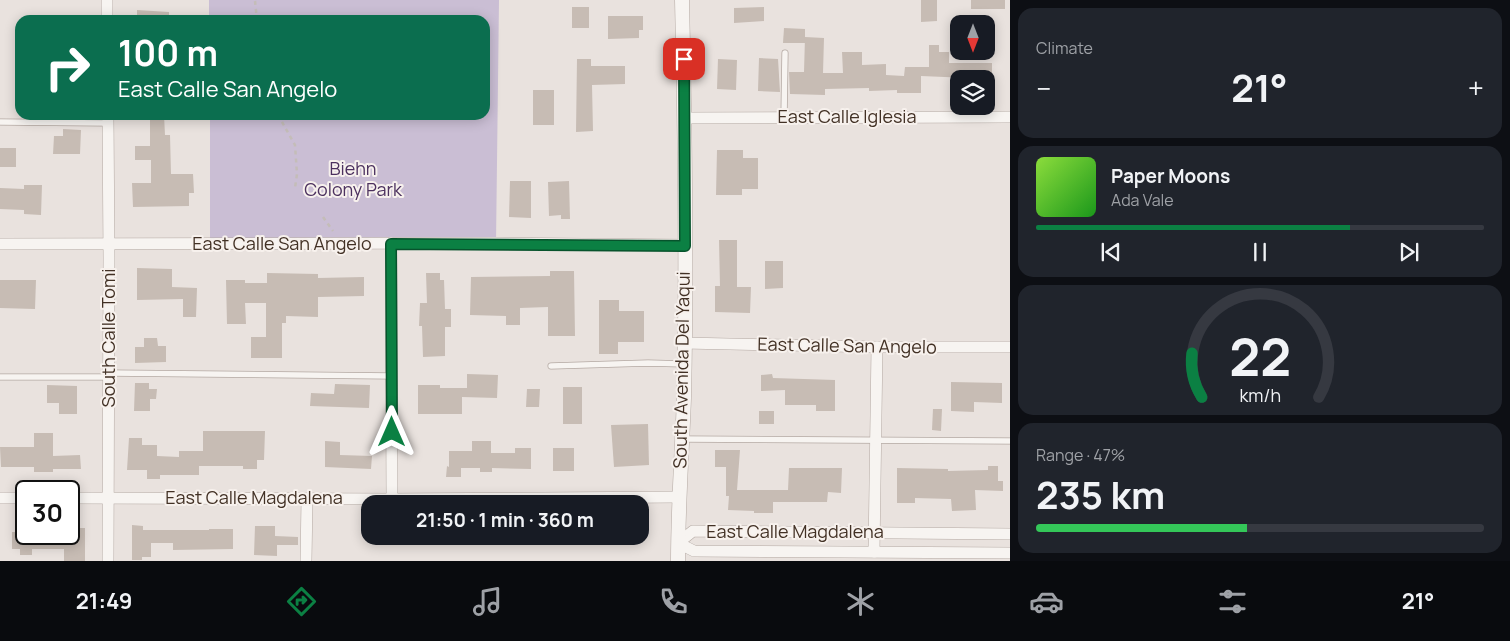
<!DOCTYPE html>
<meta charset="utf-8">
<style>
:root{--surface:#171b24;--page:#20242c;--text:#f1f3f6;--muted:#9ea1a6;--line:#363941;--accent:#0b8043}
body{margin:0;font-family:Manrope,sans-serif;background:var(--page);color:var(--text);height:100vh;display:flex;flex-direction:column;font-size:19px;white-space:nowrap}
*{box-sizing:border-box;margin:0}
p{font-size:16px;color:var(--muted)}
.icon{flex:none;width:28px;height:28px;fill:none;stroke:currentColor;stroke-width:2;stroke-linecap:round;stroke-linejoin:round}
.map{position:relative;flex:1;overflow:hidden}
.drawer{display:flex;flex-direction:column;gap:8px;padding:8px;background:#0d0f14;width:500px}
.drawer>*{flex:none}
.top-card{position:absolute;left:15px;top:15px;width:475px;height:105px;border-radius:15px;box-shadow:0 2px 12px #0003;background:#0b6e4f;color:#fff;overflow:hidden}
.needle{width:32px;rotate:180deg}
.fabs{position:absolute;left:950px;top:15px;display:grid;gap:10px}
.fabs a{display:grid;place-items:center;width:45px;height:45px;border-radius:10px;background:var(--surface);box-shadow:0 2px 12px #0003;font-size:25px}
.speed{position:absolute;left:15px;top:480px;display:flex;gap:10px;font-size:25px;font-weight:700;text-align:center}
.speed>*{display:grid;place-content:center;width:65px;height:65px;border-radius:50%;background:var(--surface);box-shadow:0 2px 12px #0003;line-height:1}
.speed .limit{border:2px solid #111;border-radius:8px;background:#fff;color:#111}
.pin{position:absolute;display:grid;place-items:center;width:42px;height:42px;color:#fff;margin:-21px;border-radius:10px;box-shadow:0 2px 8px #0006}
.me{position:absolute;width:55px;margin:-28px;rotate:0deg;stroke-linejoin:round;filter:drop-shadow(0 0 4px #0008)}
.turn{display:flex;align-items:center;gap:18px;height:105px;padding:0 20px;font-size:22px}
.turn .icon{width:65px;height:65px;stroke-width:2.5}
.turn b{display:block;font-size:35px;line-height:42px}
.big{font-size:38px;font-weight:700;line-height:1.1}
.drawer .card{flex:1;display:flex;flex-direction:column;justify-content:center;gap:8px;min-width:0;padding:0 18px;border-radius:15px;background:var(--page)}
.drawer .dial{align-items:center;gap:0}
.dial svg{height:130px;overflow:visible;fill:none;stroke:var(--line);stroke-width:7;stroke-linecap:round;text-anchor:middle}
.dial text{fill:var(--text);stroke:none}
.song{display:flex;align-items:center;gap:15px}
.cover{width:60px;height:60px;border-radius:8px;background:linear-gradient(135deg,hsl(90 70% 55%),hsl(120 70% 35%))}
.played{height:5px;border-radius:2px;background:linear-gradient(90deg,var(--accent) 70%,var(--line) 70%)}
.keys{display:flex;justify-content:space-around;direction:ltr}
.heat{display:flex;justify-content:space-between;align-items:center;font-size:28px;direction:ltr}
.charge{height:8px;border-radius:4px;background:linear-gradient(90deg,#34c759 47%,var(--line) 0)}
.trip{position:absolute;left:361px;top:495px;width:288px;height:50px;border-radius:15px;background:var(--surface);box-shadow:0 2px 12px #0003;font-weight:700;line-height:50px;text-align:center}
.dock{display:flex;height:80px;justify-content:space-around;align-items:center;background:#090b0e;color:var(--muted)}
.dock .icon{width:35px;height:35px}
.dock .current{color:var(--accent)}
.dock b{font-size:22px;color:var(--text)}
main{display:flex;flex:1;min-height:0}
.map>svg:first-child{display:block}
.green{fill:#cabed4}
.building{fill:#c7bcb4}
.lines{fill:none;stroke-linecap:round;stroke-linejoin:round}
.service-casing{stroke:#b4a9a3;stroke-width:7}
.minor-casing{stroke:#b4a9a3;stroke-width:12}
.tertiary-casing{stroke:#b4a9a3;stroke-width:15}
.path{stroke:#c4bdb8;stroke-width:2.5;stroke-dasharray:4 4;stroke-linecap:butt}
.service{stroke:#f7f4f1;stroke-width:5.5}
.minor{stroke:#f7f4f1;stroke-width:11}
.tertiary{stroke:#f7f4f1;stroke-width:14}
.route-casing{stroke:#07532c;stroke-width:12}
.route{stroke:#0b8043;stroke-width:9}
.labels{text-anchor:middle;stroke-width:4;stroke-linejoin:round;paint-order:stroke}
.street-label{font-size:18px;fill:#423125;stroke:#f7f1ed}
.park-label{font-size:18px;fill:#4c315f;stroke:#f7f1ed}
</style>
<main>
<div class="map">
<svg width="1010" height="561" viewBox="0 0 1010 561">
<rect width="100%" height="100%" fill="#e9e2de"/>
<path class="green" d="M209 0H499L496 243H210V115H485V20H209Z"/>
<g class="building">
<path d="M921 0H937V21L921 22Z"/>
<rect x="971" y="0" width="34" height="9"/>
<rect x="572" y="7" width="17" height="21"/>
<path d="M764 7V21L734 23V8Z"/>
<path d="M137 10 169 12V20H137Z"/>
<path d="M608 16H643V30H639V38L608 39Z"/>
<path d="M784 28 805 29V43H783Z"/>
<path d="M805 37 824 38 823 73H843L842 52H862V65L886 64V75L904 76 905 67H929V45H939V52H949V63H992V79L921 76V93H897V90L869 91V88L825 89V95L790 94 789 72H804Z"/>
<path d="M759 58 778 59 780 92 758 91Z"/>
<path d="M577 59H591V66H625V84L592 85 593 131 576 132Z"/>
<path d="M718 59 737 60 736 90 717 89Z"/>
<rect x="533" y="90" width="21" height="35"/>
<path d="M150 115H164L165 135H170L171 174H193L194 193H189V206L133 207 132 183H151V160H135V146H150Z"/>
<path d="M63 129 81 130 80 154H53L54 136H63Z"/>
<rect x="0" y="148" width="16" height="19"/>
<path d="M717 150H743V158H758V189H742V195H716Z"/>
<path d="M510 181H531V218L509 217Z"/>
<path d="M569 181 570 219H561V215L549 216 548 182Z"/>
<path d="M24 185H42L41 215 24 214V210L0 209V188L24 189Z"/>
<path d="M719 240H737V287H751L750 313 715 312V286H720Z"/>
<path d="M765 261H783V288L765 289Z"/>
<path d="M137 268 172 269V287L197 288 196 317H183V299L137 300Z"/>
<path d="M550 271H574L575 336H548V307L520 308V325H506V316L470 315 471 277 550 276Z"/>
<path d="M267 273 318 274V278L364 277V296L318 297V317L286 316V323H282V358H251V337H266V303H245L246 324H227L226 280H245V283H267Z"/>
<path d="M426 273H440V280H444L445 309H451V327H445V356L423 357 422 326H419L420 303H427Z"/>
<path d="M0 280H36L35 309 0 308Z"/>
<path d="M599 300H619V311H644V342H618V354H599Z"/>
<path d="M144 338H157L158 346H166V362L135 363V347H144Z"/>
<path d="M467 374 498 375 497 398 462 397V414H418V385H440V388H467Z"/>
<path d="M772 374 773 378 835 380V411H816V405H785V390L761 391V375Z"/>
<path d="M951 382 1002 383V403L974 402V412L951 411Z"/>
<path d="M135 383H149V389H157L156 399H150V411H134Z"/>
<path d="M335 384 370 385 369 408 310 406 311 393 334 394Z"/>
<path d="M47 385 77 386V414H59V403H47Z"/>
<rect x="563" y="387" width="19" height="37"/>
<path d="M527 389H540L539 407H526Z"/>
<path d="M933 409H942L941 431 932 430Z"/>
<rect x="759" y="411" width="15" height="13"/>
<path d="M648 424 649 465 614 467 611 425Z"/>
<path d="M203 431H265L264 460H257V469H243V466H199V475H160V479H147V470H127L129 438H142V445H157V456L179 457V451H203Z"/>
<path d="M34 433H53V456L80 455 81 469H53V472H34V467H1L0 447H34Z"/>
<path d="M325 441 340 442V455L372 456 371 469 325 467Z"/>
<path d="M472 441H491V453H515V448H531V469L492 468V472H480V468H461V477H446L447 466 449 467V451H472Z"/>
<rect x="553" y="448" width="21" height="23"/>
<path d="M715 450H740L737 490H788L789 468H842L841 493 828 492 827 502H773V513H754V511L728 510 729 496H726V467H715Z"/>
<path d="M988 466H998V481H1003V491L975 490 976 510 952 511 951 499 915 498V503H897V468L948 469V471L988 470Z"/>
<path d="M132 525 143 526V530H209V529H233V549L173 550V543H151V557H142V560H132Z"/>
<path d="M255 526H275V536L298 537V545H277V556L254 555Z"/>
<path d="M69 528H85V561H64V549H32V555H20V549H12V532H26V534H69Z"/>
</g>
<g class="lines">
<g class="service-casing">
<g id="service">
<path d="M784 117 785 53"/>
<path d="M0 122 108 123"/>
<path d="M551 366 648 363 684 364"/>
<path d="M109 373 392 376"/>
<path d="M0 377H109"/>
<path d="M682 439 1010 441"/>
</g>
</g>
<g class="minor-casing">
<g id="minor">
<path d="M107 0V20"/>
<path d="M685 118 1010 117"/>
<path d="M391 243 392 499"/>
<path d="M0 244 496 243 685 245"/>
<path d="M684 343 877 347H1010"/>
<path d="M0 498H26"/>
<path d="M69 498 392 499 679 497"/>
<path d="M1010 534 693 531 678 543 694 551 1010 553"/>
<path d="M874 552 877 347"/>
<path d="M108 561 109 258 108 115"/>
<path d="M306 561 307 499"/>
</g>
</g>
<g class="tertiary-casing">
<path id="tertiary" d="M678 561C678 507 682 452 684 398 687 265 685 133 682 0"/>
</g>
<g class="path">
<path d="M255 1 257 20"/>
<path d="M278 115 295 145 297 174 295 188"/>
<path d="M323 217 333 231"/>
</g>
<use href="#service" class="service"/>
<use href="#minor" class="minor"/>
<use href="#tertiary" class="tertiary"/>
</g>
<g class="lines">
<g class="route-casing">
<path id="route" d="M392 432 391 244 685 246 684 59"/>
</g>
<use href="#route" class="route"/>
</g>
<g class="labels">
<g class="street-label">
<text x="847" y="123">East Calle Iglesia</text>
<text x="282" y="250">East Calle San Angelo</text>
<text transform="translate(109 338) rotate(-90)" y="6">South Calle Tomi</text>
<text transform="translate(847 346) rotate(1)" y="6">East Calle San Angelo</text>
<text transform="translate(682 370) rotate(-89)" y="6">South Avenida Del Yaqui</text>
<text x="254" y="504">East Calle Magdalena</text>
<text x="795" y="538">East Calle Magdalena</text>
</g>
<g class="park-label">
<text x="353" y="175">Biehn<tspan x="353" dy="21">Colony Park</tspan></text>
</g>
</g>
</svg>
<div class="fabs">
<a><svg class="needle" viewBox="-14 -14 28 28"><path d="M0-13l5 13h-10z" fill="#e53935"/><path d="M0 13l5-13h-10z" fill="#9ea1a6"/></svg></a>
<a><svg class="icon" aria-label="layers" viewBox="0 0 24 24"><path d="M12 4l9 5-9 5-9-5zM3 14l9 5 9-5"/></svg></a>
</div>
<div class="speed"><div class="limit">30</div></div>
<div class="pin" style="left:684px;top:59px;background:#d93025"><svg class="icon" aria-label="arrive" viewBox="0 0 24 24"><path d="M6 21V4h12l-3 4 3 4H6"/></svg></div>
<svg class="me" style="left:392px;top:432px" viewBox="-20 -20 40 40"><path d="M0-17L14 15 0 8-14 15z" fill="#0b8043" stroke="#fff" stroke-width="4"/></svg>
<div class="trip">21:50 · 1 min · 360 m</div>
<div class="top-card">
<div class="turn"><svg class="icon" aria-label="right" viewBox="0 0 24 24"><path d="M7 20v-9h11M14 6l5 5-5 5"/></svg><div><b>100 m</b>East Calle San Angelo</div></div>
</div>
</div>
<section class="drawer">
<div class="card"><p>Climate</p>
<div class="heat"><a>−</a><b class="big">21°</b><a>+</a></div>
</div>
<div class="card">
<div class="song"><i class="cover"></i><div><b>Paper Moons</b><p>Ada Vale</p></div></div>
<div class="played"></div>
<div class="keys"><svg class="icon" aria-label="previous" viewBox="0 0 24 24"><path d="M18 5L8 12l10 7zM5 5v14"/></svg><svg class="icon" aria-label="pause" viewBox="0 0 24 24"><path d="M8 5v14M16 5v14"/></svg><svg class="icon" aria-label="next" viewBox="0 0 24 24"><path d="M6 5l10 7-10 7zM19 5v14"/></svg></div>
</div>
<div class="card dial"><svg viewBox="0 0 100 80">
<path d="M14 69A42 42 0 1 1 86 69"/>
<path d="M14 69A42 42 0 0 1 8 42" stroke="#0b8043"/>
<text x="50" y="56" font-size="32" font-weight="700">22</text>
<text x="50" y="72" font-size="11">km/h</text>
</svg></div>
<div class="card"><p>Range · 47%</p><b class="big">235 km</b><div class="charge"></div></div>
</section>
</main>
<nav class="dock">
<b>21:49</b>
<svg class="icon current" aria-label="directions" viewBox="0 0 24 24"><path d="M12 3l9 9-9 9-9-9zM9 14v-3h6M13 9l2 2-2 2"/></svg>
<svg class="icon" aria-label="music" viewBox="0 0 24 24"><path d="M9 18V5l10-2v13"/><circle cx="6" cy="18" r="3"/><circle cx="16" cy="16" r="3"/></svg>
<svg class="icon" aria-label="phone" viewBox="0 0 24 24"><path d="M5 4h4l2 5-3 2q2 4 5 5l2-3 5 2v4C11 20 4 13 5 4z"/></svg>
<svg class="icon" aria-label="climate" viewBox="0 0 24 24"><path d="M12 3v18M4 7l16 10M4 17L20 7"/></svg>
<svg class="icon" aria-label="car" viewBox="0 0 24 24"><path d="M5 17H2v-5l4-1 3-4h7l3 4 3 1v5h-3M9 17h6M6 11h13"/><circle cx="7" cy="17" r="2"/><circle cx="17" cy="17" r="2"/></svg>
<svg class="icon" aria-label="filters" viewBox="0 0 24 24"><path d="M4 7h16M4 17h16"/><circle cx="9" cy="7" r="2"/><circle cx="15" cy="17" r="2"/></svg>
<b>21°</b>
</nav>
